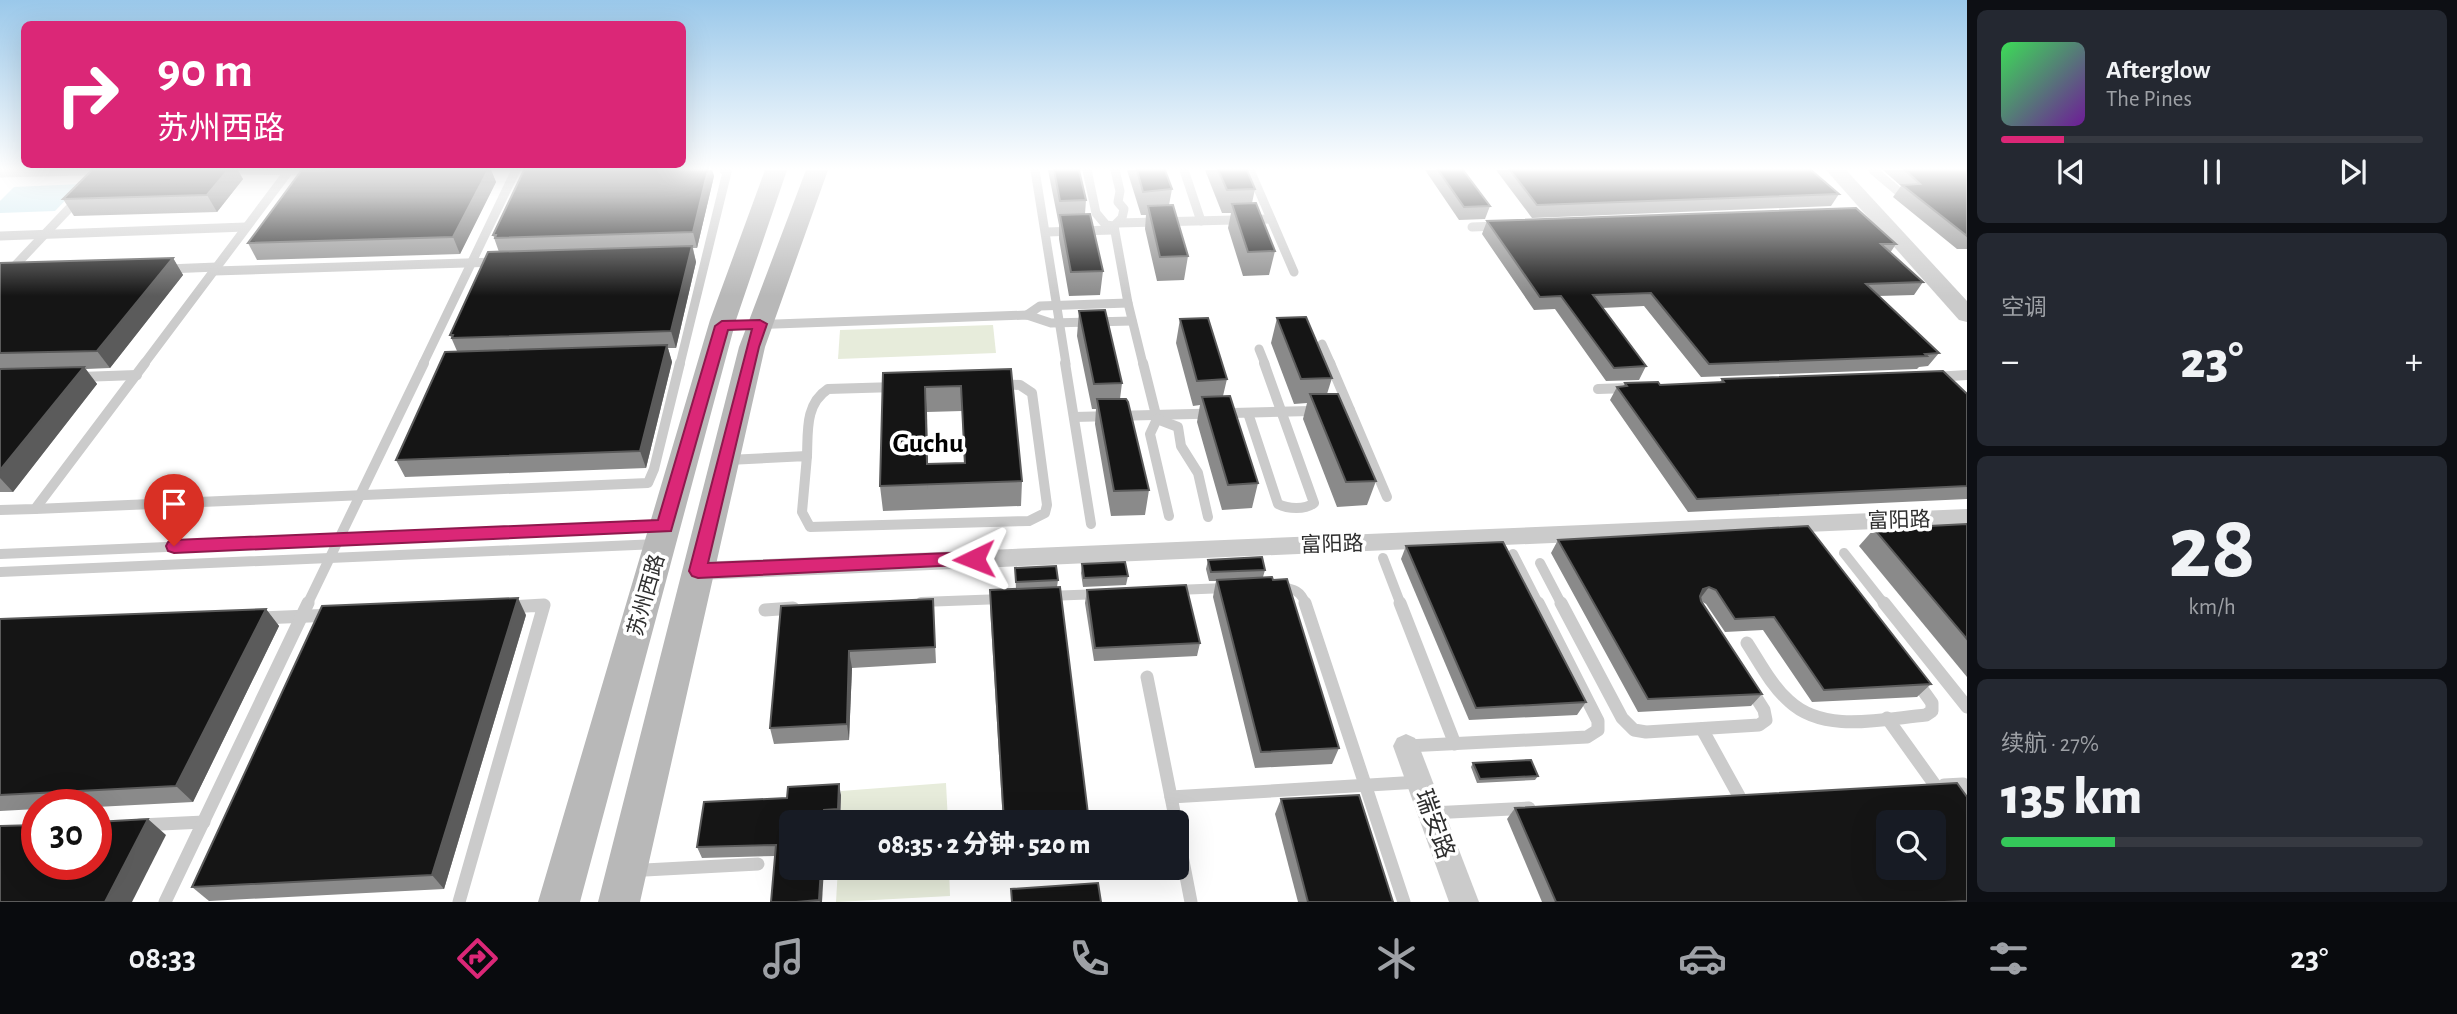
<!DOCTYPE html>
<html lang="zh">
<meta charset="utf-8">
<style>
:root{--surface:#171b24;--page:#242831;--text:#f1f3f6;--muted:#9ea1a6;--line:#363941;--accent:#db2777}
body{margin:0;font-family:"Alegreya Sans","Noto Sans SC",sans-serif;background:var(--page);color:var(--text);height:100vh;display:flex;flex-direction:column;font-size:26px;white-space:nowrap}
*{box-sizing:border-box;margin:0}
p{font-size:23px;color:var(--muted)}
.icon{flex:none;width:38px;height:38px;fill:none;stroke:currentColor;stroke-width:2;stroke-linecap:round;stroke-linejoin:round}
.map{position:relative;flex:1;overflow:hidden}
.panel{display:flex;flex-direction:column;gap:10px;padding:10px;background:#0d0f14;width:490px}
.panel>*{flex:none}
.top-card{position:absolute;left:21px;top:21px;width:665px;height:147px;border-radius:10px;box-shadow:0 7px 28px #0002;background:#db2777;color:#fff;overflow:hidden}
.controls{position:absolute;left:1876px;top:810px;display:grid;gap:14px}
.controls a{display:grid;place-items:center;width:70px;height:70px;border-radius:10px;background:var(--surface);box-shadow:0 7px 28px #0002;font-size:35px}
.speed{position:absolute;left:21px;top:789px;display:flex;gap:14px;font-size:35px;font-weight:700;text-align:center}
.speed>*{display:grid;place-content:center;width:91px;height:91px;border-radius:50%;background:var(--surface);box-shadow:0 7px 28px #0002;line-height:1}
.speed .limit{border:10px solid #d22;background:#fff;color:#111}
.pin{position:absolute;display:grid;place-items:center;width:60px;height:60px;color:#fff;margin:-72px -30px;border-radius:50% 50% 50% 0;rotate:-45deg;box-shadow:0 0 7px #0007}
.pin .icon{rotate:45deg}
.me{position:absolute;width:77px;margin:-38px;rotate:268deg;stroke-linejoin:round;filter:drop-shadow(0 0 5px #0008)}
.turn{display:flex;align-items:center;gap:24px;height:147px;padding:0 21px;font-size:32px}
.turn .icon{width:91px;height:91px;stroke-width:2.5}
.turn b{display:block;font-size:49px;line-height:60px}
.big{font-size:52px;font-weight:800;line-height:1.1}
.panel .tile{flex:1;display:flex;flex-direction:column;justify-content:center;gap:10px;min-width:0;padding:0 24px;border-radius:10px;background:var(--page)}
.panel .dial{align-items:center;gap:0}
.dial b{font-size:91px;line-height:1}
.song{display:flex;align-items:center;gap:21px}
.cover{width:84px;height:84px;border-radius:10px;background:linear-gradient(135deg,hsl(130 70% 55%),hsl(280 70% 35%))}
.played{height:7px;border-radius:4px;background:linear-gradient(90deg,var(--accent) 15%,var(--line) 15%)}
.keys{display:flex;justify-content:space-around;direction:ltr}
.heat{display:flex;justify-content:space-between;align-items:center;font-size:38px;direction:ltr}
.charge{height:10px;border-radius:5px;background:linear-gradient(90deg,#34c759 27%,var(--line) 0)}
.trip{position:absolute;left:779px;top:810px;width:410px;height:70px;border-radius:10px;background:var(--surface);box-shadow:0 7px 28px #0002;font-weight:800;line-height:70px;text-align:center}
.dock{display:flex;height:112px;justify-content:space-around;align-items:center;background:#090b0e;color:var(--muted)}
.dock .icon{width:49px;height:49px}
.dock .selected{color:var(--accent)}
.dock b{font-size:32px;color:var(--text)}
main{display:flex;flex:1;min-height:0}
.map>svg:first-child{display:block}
.green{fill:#e7ecdb}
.water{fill:#c6e5ed}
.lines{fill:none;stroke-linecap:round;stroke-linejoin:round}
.service-far2{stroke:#cbcbcb;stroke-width:9}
.service-far1{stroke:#cbcbcb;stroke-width:10}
.service{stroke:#cbcbcb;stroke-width:13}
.minor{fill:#cbcbcb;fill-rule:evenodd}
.tertiary{fill:#cbcbcb;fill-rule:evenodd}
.secondary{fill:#b8b8b8;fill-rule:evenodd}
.wall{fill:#8a8a8a;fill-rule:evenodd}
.shaded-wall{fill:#5b5b5b}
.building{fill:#151515;stroke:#5b5b5b;stroke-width:2;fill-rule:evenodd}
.route{fill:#db2777;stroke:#8e194d;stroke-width:2}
.labels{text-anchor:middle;stroke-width:7;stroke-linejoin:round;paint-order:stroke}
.street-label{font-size:21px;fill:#2e2e2e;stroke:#fff}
.near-street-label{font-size:24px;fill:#2e2e2e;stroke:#fff}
.district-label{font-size:28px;font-weight:bold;fill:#000;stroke:#fff}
</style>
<main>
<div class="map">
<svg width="1967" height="902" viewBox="0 0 1967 902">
<rect width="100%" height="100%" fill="#fff"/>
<g class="green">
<path d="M993 325 996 353 838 359 840 330Z"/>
<path d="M946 783 948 822H840L841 791Z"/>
<path d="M838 868H949L950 896 836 902Z"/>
</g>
<path class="water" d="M81 184 55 211 0 213V201L14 187Z"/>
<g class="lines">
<g class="service-far2">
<path d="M234 170 312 171"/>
<path d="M1035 170 1066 364"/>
<path d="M1087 170 1096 213 1106 225 1114 226 1122 218 1124 209 1118 202 1120 191 1115 170"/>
<path d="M1184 170 1201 221"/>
<path d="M1250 170 1294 272"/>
<path d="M1873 170 1899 192"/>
<path d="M0 173 124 170"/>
<path d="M1118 223 1271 219"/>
<path d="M1114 226 1128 303 1143 364"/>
<path d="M1472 227 1498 226"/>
<path d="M1046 232 1112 230"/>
<path d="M0 236 246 227"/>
<path d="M167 269 217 267"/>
<path d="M214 271 497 262"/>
<path d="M9 272 79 198"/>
<path d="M1027 315 1040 306 1128 303"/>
<path d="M722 326 1027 315 1051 323 1132 321"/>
<path d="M1322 344 1331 364"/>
<path d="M1259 349 1265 364"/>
<path d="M144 364 288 172"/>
<path d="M423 364 516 170"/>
<path d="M680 364 727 172 724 170"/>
</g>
<g class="service-far1">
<path d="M1065 363 1091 524"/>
<path d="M1143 363 1157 419"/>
<path d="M1330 363 1387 497"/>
<path d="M80 377 137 375"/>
<path d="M1935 377 1967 375"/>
<path d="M1598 389 1628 388"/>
<path d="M1248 413 1278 504C1288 509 1305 510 1314 503L1264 363"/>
<path d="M1074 417 1350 410"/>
<path d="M807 456C808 431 805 404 828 389L896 387"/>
<path d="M728 460 807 456 802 512 810 527 1029 521 1045 513 1047 505 1032 393 1020 385 1000 384"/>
<path d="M35 509 648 483 654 469 680 363"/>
<path d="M0 510 35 509 145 363"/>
<path d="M1169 516 1150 434 1157 419 1178 427 1181 446 1198 473 1208 517"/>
<path d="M1844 553 1885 605"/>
<path d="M0 554 662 526"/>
<path d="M1513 554 1539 605"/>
<path d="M1383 558 1401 605"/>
<path d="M1540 563 1562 605"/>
<path d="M0 572 658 544"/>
<path d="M1278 586C1293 589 1301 590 1306 605"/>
<path d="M1176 590 1226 588"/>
<path d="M1047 596 1101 594"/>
<path d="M921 602 1003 599"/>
<path d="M307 605 424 363"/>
</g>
<g class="service">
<path d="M1305 603 1404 902"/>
<path d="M1400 603 1455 744"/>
<path d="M1561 603 1622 718 1634 730 1646 732 1759 725 1766 720 1764 710 1750 688"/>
<path d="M1884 603 1967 707"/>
<path d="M765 610 793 608"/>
<path d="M261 618 333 615"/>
<path d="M1747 643C1760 663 1771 685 1789 701 1824 734 1882 719 1926 715L1932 711V703L1917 682"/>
<path d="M1147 677 1176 822"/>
<path d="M1887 718 1935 785"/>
<path d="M1702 729 1739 796"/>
<path d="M1407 746 1587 737 1598 730V721L1538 603"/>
<path d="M1944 785 1963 784 1967 789"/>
<path d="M1171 797 1419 782"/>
<path d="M1431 813 1529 808"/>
<path d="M140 825 204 822"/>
<path d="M1176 825 1191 902"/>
<path d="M645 870 758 864"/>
<path d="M165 902 308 603"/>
<path d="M459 902 544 605 509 607"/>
</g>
<g class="minor">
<path d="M1967 509V525L698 580 690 577 686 571 690 565 698 562Z"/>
<path d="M1406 734 1415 738 1419 746 1479 902H1449L1393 746 1397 738Z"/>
</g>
<path class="tertiary" d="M1826 170H1846L1967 301V322L1959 320Z"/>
<g class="secondary">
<path d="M765 170H787L736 320 580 902H538L710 320Z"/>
<path d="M806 170H828L765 347 640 902H598L739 347Z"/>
</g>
</g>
<g class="wall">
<path d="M343 170H491L496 182 460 254 257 260 248 243Z"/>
<path d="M524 170H712L714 176 697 248H693L696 262 676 348H668L672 362 646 468 405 477 396 460 457 351 450 335 499 252 493 235Z"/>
<path d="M1048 170H1079L1086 200 1085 214 1103 271 1100 295 1069 296 1059 239V225Z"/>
<path d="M1127 170H1165L1172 189 1169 205 1188 256 1184 280 1157 281 1145 229 1146 215H1141Z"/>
<path d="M1205 170H1247L1255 189 1252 203 1275 251 1269 275 1243 276 1228 228 1231 213H1222Z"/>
<path d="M1425 170H1463L1490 206 1485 219 1459 220Z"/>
<path d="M1496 170H1811L1839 194 1831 206 1532 218Z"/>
<path d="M1883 170H1967V249H1957L1893 197 1901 186Z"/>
<path d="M243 179 217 212 74 216 63 199Z"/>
<path d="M1487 221 1896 244 1890 253 1923 282 1914 295 1878 296 1939 353 1928 366 1919 367 1917 369 1701 377 1644 306 1602 308 1646 366 1639 380 1606 381 1555 309 1534 310 1482 234Z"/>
<path d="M173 258 183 275 110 368 86 369 97 384 13 492H0V263Z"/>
<path d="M1079 311 1122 383 1120 399 1149 490 1145 515 1111 516 1095 424 1096 409H1092L1077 336Z"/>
<path d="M1277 318 1332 378 1327 394 1376 481 1367 505 1337 507 1303 419 1307 403 1294 404 1271 343Z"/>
<path d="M1180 319 1227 379 1223 396 1258 483 1252 508 1222 510 1197 422 1200 405 1193 406 1176 343Z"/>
<path d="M1011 369 1022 481 1021 506 883 511 880 486 883 373ZM962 411 964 463 928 464 927 412Z"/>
<path d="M1722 379 1967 394V499L1688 512 1610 400 1617 387H1623L1625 383 1660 385 1720 382Z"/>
<path d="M1967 524V677L1859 546 1874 529Z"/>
<path d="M1808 526 1931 684 1917 697 1812 702 1763 630 1725 632 1706 604 1701 601 1762 694 1751 706 1638 712 1551 553 1558 540Z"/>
<path d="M1406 546 1586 702 1577 715 1469 720 1401 559Z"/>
<path d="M1208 560 1265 570 1263 577 1339 748 1332 764 1255 768 1213 597 1216 581H1209L1206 569Z"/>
<path d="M1082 564 1128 576 1126 585 1083 587 1081 573Z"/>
<path d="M1015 568 1058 580 1057 587 1089 822H1003L990 607V590L1016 589Z"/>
<path d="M1087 590 1200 643 1197 656 1094 661 1085 603Z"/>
<path d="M933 599 936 663 852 668 849 740 774 744 770 728 781 606Z"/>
<path d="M266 609 279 626 193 802 96 807V805H37V809L0 811V619Z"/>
<path d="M526 615 444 889 209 901 192 887Z"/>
<path d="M1473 763 1538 776 1535 780 1477 783 1471 767Z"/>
<path d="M841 795 840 821H826V822H791L822 902H771L775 856 702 858 697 847Z"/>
<path d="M1967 797V902H1542L1507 819 1515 808Z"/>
<path d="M1281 799 1393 902H1298L1275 814Z"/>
</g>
<g class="shaded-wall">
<path d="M228 170H238L243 179 217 212 207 195Z"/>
<path d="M488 170H491L496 182 460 254 453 237Z"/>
<path d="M708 170H712L714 176 697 248 693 232Z"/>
<path d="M692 246 696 262 676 348 671 331Z"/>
<path d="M173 258 183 275 110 368 97 351Z"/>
<path d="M667 345 672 362 646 468 640 451Z"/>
<path d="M84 367 97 384 13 492 0 478V470Z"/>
<path d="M925 387 927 412 928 489 927 464Z"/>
<path d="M1709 587 1699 600 1694 602 1703 589Z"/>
<path d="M518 598 526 615 444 889 432 875Z"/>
<path d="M266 609 279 626 193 802 176 786Z"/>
<path d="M849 651 852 668 849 740 847 724Z"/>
<path d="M839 784 841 795 840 821 838 809Z"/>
<path d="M148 819 166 835 132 902H105Z"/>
<path d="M821 868H824L822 902H820L819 900Z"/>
</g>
<g class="building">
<path d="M92 170H228L207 195 63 199Z"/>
<path d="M343 170H488L453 237 248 243 301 171Z"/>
<path d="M524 170H708L693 232 495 238 496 235H493Z"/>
<path d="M1054 170H1079L1086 200 1060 201Z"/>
<path d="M1137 170H1165L1172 189 1143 192Z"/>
<path d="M1218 170H1247L1255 189 1227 190Z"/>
<path d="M1438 170H1463L1490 206 1464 207Z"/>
<path d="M1510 170H1811L1839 194 1537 205Z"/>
<path d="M1905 170H1967V236L1902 185 1920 184Z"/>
<path d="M1256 203 1275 251 1248 252 1232 204Z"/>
<path d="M1173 205 1188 256 1160 257 1148 206Z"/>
<path d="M1856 208 1896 244H1881L1923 282 1866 284 1939 353 1925 354 1927 356 1709 364 1651 293 1593 295 1646 366 1614 368 1561 296 1540 297 1487 221Z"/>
<path d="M1090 214 1103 271 1071 272 1060 215Z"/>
<path d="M692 246 671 331 452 338 453 335H450L488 252Z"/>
<path d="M173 258 97 351 0 353V263Z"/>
<path d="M1105 310 1122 383 1094 384 1079 311Z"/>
<path d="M1306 317 1332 378 1301 379 1277 318Z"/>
<path d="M1208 318 1227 379 1197 381 1180 319Z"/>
<path d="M667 345 640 451 396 460 445 352Z"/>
<path d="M84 367 0 470V369Z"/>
<path d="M1011 369 1022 481 880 486 883 373ZM961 386 965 463 927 464 925 387Z"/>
<path d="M1943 371 1967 394V486L1697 499 1617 387 1627 386 1625 383 1658 382 1660 385 1724 382 1722 379Z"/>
<path d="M1310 394H1338L1376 481 1346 482Z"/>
<path d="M1230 396 1258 483 1228 485 1202 397Z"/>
<path d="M1097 399H1126L1128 402 1149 490 1114 491Z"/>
<path d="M1967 524V639L1874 529Z"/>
<path d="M1808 526 1931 684 1824 690 1774 617 1735 619 1716 590 1709 587 1703 589 1700 596 1701 601 1762 694 1648 699 1558 540Z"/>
<path d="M1503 542 1586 702 1476 708 1406 546Z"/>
<path d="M1262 557 1265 570 1211 572 1208 560Z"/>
<path d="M1125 562 1128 576 1084 578 1082 564Z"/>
<path d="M1056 566 1058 580 1016 582 1015 568Z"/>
<path d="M1272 577 1273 580 1287 579 1339 748 1261 752 1217 580Z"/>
<path d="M1186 585 1200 643 1095 648 1087 590Z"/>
<path d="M1060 587 1089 822H1004L990 590Z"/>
<path d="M518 598 432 875 192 887 322 606Z"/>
<path d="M933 599 935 647 849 651 847 724 770 728 781 606Z"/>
<path d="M266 609 176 786 0 795V619Z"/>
<path d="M1531 760 1538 776 1480 779 1473 763Z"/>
<path d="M1957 783 1967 797V901L1944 902H1556L1515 808ZM1888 822H1934V868H1888Z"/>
<path d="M839 784 838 809 824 810 823 822H791V868H821L819 900 796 902H771L776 845 697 847 704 802 787 798 788 787Z"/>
<path d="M1359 795 1393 902H1308L1281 799Z"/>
<path d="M148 819 105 902H0V826L37 825V864H96V822Z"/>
<path d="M1098 883 1101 902H1012L1011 889Z"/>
</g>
<linearGradient id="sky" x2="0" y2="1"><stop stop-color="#9ac8ea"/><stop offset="0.57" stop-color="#fff"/><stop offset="1" stop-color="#fff" stop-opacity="0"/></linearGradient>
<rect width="1967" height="296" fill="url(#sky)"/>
<path class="route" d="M760 320 767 324 759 347 708 563 974 552 980 554 983 559 980 564 698 578 692 576 689 571 752 329 728 330 671 531 174 553 168 551 166 546 168 542 174 540 658 520 715 326 722 321Z"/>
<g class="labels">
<g class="street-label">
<text transform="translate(1899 520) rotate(-2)" y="7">富阳路</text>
<text transform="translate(1332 544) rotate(-2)" y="7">富阳路</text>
<text transform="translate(646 595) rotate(-74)" y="7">苏州西路</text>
</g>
<g class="near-street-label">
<text transform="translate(1435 824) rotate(70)" y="8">瑞安路</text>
</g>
<g class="district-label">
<text x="928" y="452">Guchu</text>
</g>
</g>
</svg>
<div class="controls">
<a><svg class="icon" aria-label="search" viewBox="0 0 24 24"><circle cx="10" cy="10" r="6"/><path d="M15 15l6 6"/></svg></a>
</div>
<div class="speed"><div class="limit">30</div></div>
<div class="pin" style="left:174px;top:546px;background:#d93025"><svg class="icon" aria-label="arrive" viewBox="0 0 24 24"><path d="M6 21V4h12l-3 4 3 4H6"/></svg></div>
<svg class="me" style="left:974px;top:559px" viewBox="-20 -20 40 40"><path d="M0-17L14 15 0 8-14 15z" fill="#db2777" stroke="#fff" stroke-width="4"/></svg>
<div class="trip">08:35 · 2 分钟 · 520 m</div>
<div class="top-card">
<div class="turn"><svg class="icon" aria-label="right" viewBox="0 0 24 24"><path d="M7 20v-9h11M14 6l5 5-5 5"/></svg><div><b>90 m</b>苏州西路</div></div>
</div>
</div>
<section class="panel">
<div class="tile">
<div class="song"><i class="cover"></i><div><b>Afterglow</b><p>The Pines</p></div></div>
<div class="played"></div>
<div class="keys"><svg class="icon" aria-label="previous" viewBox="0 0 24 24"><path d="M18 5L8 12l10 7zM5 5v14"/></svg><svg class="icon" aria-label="pause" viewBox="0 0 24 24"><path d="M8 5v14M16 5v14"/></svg><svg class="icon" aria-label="next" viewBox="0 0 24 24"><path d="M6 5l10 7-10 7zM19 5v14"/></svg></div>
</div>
<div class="tile"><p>空调</p>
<div class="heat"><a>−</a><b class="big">23°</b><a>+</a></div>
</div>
<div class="tile dial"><b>28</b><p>km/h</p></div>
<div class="tile"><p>续航 · 27%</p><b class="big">135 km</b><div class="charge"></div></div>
</section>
</main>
<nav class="dock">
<b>08:33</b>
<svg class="icon selected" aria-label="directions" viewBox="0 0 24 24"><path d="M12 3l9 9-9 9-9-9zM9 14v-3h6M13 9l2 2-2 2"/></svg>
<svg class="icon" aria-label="music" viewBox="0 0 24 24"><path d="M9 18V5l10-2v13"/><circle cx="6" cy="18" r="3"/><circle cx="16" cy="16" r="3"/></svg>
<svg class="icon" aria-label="phone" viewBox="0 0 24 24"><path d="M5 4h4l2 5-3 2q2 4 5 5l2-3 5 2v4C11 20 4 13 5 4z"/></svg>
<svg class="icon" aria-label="climate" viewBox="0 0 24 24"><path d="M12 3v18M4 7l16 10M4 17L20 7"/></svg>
<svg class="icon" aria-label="car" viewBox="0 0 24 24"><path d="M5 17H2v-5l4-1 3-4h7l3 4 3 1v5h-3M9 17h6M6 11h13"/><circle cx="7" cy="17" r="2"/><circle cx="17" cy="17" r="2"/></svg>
<svg class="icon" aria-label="filters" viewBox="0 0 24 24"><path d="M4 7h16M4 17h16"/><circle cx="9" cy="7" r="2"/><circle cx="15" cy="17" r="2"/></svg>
<b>23°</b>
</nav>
